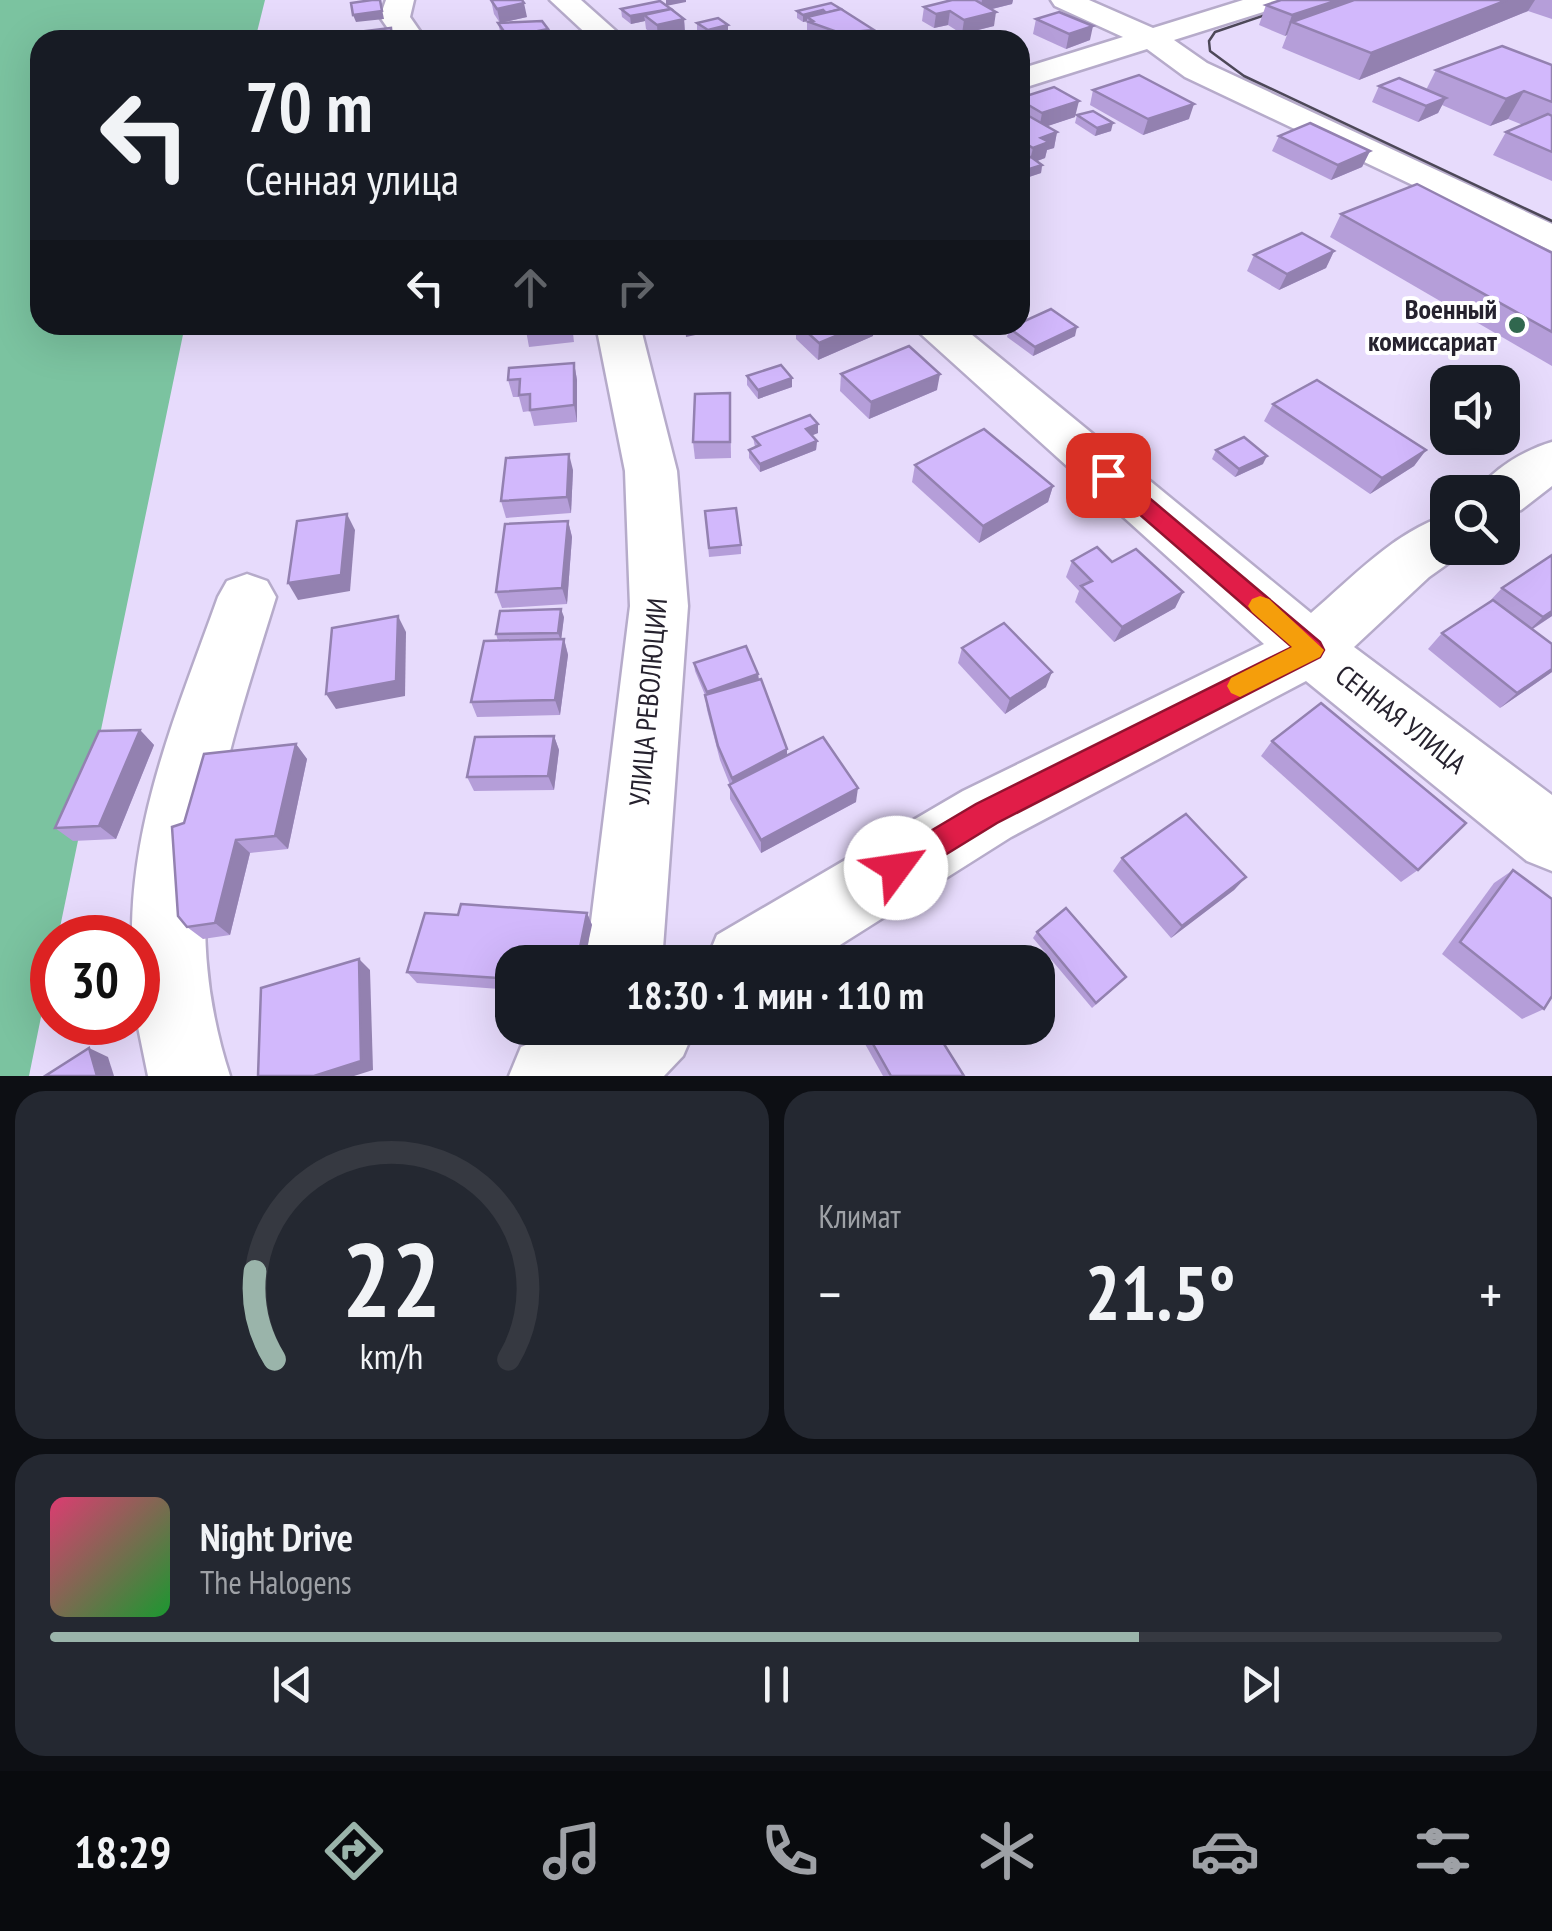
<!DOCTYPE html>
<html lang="ru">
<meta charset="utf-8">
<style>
:root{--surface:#171b24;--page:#242831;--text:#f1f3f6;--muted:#9ea1a6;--line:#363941;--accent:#9ab4aa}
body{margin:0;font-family:"PT Sans Narrow",sans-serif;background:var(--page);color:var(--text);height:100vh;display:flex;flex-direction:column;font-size:38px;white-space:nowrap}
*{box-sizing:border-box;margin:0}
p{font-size:32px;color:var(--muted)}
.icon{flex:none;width:55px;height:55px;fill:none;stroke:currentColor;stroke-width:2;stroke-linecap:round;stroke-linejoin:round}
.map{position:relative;height:1076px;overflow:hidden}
.side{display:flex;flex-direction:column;gap:15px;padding:15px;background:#0d0f14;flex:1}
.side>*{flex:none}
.top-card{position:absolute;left:30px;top:30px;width:1000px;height:305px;border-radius:30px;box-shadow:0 10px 40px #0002;background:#171b24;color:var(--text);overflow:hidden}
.controls{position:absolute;left:1430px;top:365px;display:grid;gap:20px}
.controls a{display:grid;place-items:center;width:90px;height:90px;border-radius:20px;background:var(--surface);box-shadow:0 10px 40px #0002;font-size:50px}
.speed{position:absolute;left:30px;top:915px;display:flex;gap:20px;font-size:50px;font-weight:700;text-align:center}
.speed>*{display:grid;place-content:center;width:130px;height:130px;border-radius:50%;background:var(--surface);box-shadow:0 10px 40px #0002;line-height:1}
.speed .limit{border:15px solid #d22;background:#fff;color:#111}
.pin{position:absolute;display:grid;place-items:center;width:85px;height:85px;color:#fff;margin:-42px;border-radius:20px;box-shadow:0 5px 15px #0006}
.me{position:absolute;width:110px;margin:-55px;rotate:59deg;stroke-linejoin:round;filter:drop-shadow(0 0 8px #0008)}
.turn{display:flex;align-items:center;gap:35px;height:210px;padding:0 50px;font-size:45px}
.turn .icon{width:130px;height:130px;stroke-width:2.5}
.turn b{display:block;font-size:70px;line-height:85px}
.lanes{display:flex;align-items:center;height:95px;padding:0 50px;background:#0003;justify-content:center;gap:50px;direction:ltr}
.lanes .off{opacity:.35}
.big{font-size:75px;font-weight:600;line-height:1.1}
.side .tile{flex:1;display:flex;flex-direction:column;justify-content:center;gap:15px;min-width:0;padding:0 35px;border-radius:30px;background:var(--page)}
.side .dial{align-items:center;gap:0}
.dial svg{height:260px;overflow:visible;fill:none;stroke:var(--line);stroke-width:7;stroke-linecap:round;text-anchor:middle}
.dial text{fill:var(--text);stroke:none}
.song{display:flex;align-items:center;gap:30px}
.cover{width:120px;height:120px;border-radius:15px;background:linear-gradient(135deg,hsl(340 70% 55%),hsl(130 70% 35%))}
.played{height:10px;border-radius:5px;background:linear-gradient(90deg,var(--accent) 75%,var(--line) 75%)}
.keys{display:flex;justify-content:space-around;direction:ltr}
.heat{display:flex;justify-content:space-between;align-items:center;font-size:55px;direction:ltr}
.side .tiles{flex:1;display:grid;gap:15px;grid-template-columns:1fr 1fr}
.tile:last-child{grid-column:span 2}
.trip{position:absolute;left:495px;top:945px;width:560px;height:100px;border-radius:30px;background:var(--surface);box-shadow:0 10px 40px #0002;font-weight:600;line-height:100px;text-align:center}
.tabs{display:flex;height:160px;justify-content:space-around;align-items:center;background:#090b0e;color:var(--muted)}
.tabs .icon{width:70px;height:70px}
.tabs .current{color:var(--accent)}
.tabs b{font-size:45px;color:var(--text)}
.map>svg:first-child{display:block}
.green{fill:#7bc3a0}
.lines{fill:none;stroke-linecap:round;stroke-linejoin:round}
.minor-casing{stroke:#b6abca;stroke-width:5}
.minor{fill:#fff;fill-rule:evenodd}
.tram{stroke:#4d4858;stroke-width:2.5}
.wall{fill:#b59ed9}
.shaded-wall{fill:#9381b0}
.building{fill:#d2b8fc;stroke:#9381b0;stroke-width:2.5}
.route{fill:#e11d48;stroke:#92132f;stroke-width:2.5}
.slow{fill:#f59e0b}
.poi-dot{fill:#30674e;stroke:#fff;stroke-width:4}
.labels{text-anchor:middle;stroke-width:8;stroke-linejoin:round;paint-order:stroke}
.poi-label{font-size:28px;font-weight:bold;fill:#26222e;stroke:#fff;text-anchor:end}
.street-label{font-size:28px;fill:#26222e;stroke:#fff}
</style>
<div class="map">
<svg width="1552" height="1076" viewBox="0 0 1552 1076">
<rect width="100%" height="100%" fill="#e7dbfc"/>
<path class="green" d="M0 0H265L255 40H40V325H185L58 937 52 938V963L29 1076H0Z"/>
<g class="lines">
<g class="minor-casing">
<g id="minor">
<path d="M386 0H414L410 17 426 40H396L380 17Z"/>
<path d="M550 0H581L626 40H593Z"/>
<path d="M1051 0H1089L1153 28 1243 0H1286L1282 6 1174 40 1207 63 1552 224V251L1185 77 1147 49 1020 89V69L1123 37 1055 6Z"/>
<path d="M596 325H640L677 471 688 606 662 962H586L630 606 625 471Z"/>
<path d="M911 325H960L1311 613C1352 578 1395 531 1448 515V548L1467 550 1429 577 1354 647 1552 795V871L1527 861 1306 681 1011 837 813 962H706L717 935 963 791 1264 644Z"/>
<path d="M1552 442V486L1521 510 1502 515V492H1478C1491 469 1527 449 1552 442Z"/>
<path d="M247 574 267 581 276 597C225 763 173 901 230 1076H148L137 1022 138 938H132C131 817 178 709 218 597L227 581Z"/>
<path d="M599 1028H695L683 1056 664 1076H509L521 1047 550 1035Z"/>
</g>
</g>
<use href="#minor" class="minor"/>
<path class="tram" d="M1310 0 1215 32 1209 41 1210 51 1244 76 1552 221"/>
</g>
<g class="wall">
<path d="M491 0 527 17 500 23 549 37 531 40H506L500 31 498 23H500L494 14Z"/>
<path d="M952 0H1013L1012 4 992 9 994 26 962 34 948 25 934 28 922 21 924 7Z"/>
<path d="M1281 0H1552V19L1528 11 1359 80 1282 48 1287 35 1285 36 1259 25 1266 5Z"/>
<path d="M831 3 874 30 873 40H819L809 36V33L807 32V21L803 22 797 18V11Z"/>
<path d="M621 9 684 19 685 33 658 40 646 29 645 21 631 24 622 17Z"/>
<path d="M1036 19 1090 40 1066 49 1033 34Z"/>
<path d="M697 23 728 33 708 38 697 30Z"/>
<path d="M1552 65V181L1493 155 1506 132 1523 125 1508 119 1490 126 1442 105 1438 113 1418 122 1372 102 1379 86 1426 90 1436 70Z"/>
<path d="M1093 90 1189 119 1143 135 1090 105Z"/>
<path d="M1020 98 1075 117 1047 126 1057 132 1054 148 1047 150 1045 158 1037 161 1042 165 1041 173 1020 180V161L1023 160 1020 158Z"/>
<path d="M1077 115 1111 131 1095 136 1075 123Z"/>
<path d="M1279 136 1370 151 1362 167 1331 180 1272 151Z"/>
<path d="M1341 214 1552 253V366L1330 237Z"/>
<path d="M1334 251 1326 268 1279 290 1247 271 1254 255Z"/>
<path d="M525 325H572L574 342 529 347Z"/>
<path d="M796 325H874L873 336 818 360 796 339Z"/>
<path d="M1009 328 1075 336 1033 356 1007 337Z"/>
<path d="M574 363 577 380V422L534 426 530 411 523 412 519 397H513L508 380Z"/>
<path d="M841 374 937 390 869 419 840 391Z"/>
<path d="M747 376 792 378V387L758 399 747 385Z"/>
<path d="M730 393 731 458 695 459 693 442Z"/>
<path d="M1273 404 1426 450 1414 466 1370 494 1264 421Z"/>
<path d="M818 424V433L812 435 817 441 816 450 760 472 749 458V450L755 447 753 437Z"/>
<path d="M1216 450 1263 464 1235 477 1212 459Z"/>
<path d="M915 465 1053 486 1048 502 979 543 912 482Z"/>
<path d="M573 470 571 513 506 518 501 501Z"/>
<path d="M705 511 741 545V554L709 557Z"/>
<path d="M568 521 572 537 567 604 502 608 496 592Z"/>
<path d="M1552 555V616L1533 629 1552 672 1500 708 1428 649 1442 633 1488 603 1502 588Z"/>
<path d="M1072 561 1112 562 1183 592 1175 608 1114 642 1075 602 1079 591 1066 577Z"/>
<path d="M564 617 561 639H564L568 655 560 715 477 717 471 702 498 641 496 634Z"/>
<path d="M962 648 1046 687 1005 714 958 663Z"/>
<path d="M694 663 758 674 759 680 787 749V755L856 802 761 853 730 799V785L720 760 707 710 705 695 695 671Z"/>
<path d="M140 730 154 745 116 839 73 841 55 828Z"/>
<path d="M554 736 559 750 554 790 474 791 467 777Z"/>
<path d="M1272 741 1418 870 1401 882 1261 756Z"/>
<path d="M296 744 307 759 288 849 250 853 230 935 203 939 187 927 184 823Z"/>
<path d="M1122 858 1246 877 1234 890 1171 938 1113 871Z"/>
<path d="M1513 870 1544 1009 1522 1019 1442 954 1494 883Z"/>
<path d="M587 913 592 925 512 962V990L417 983 407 972 458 915Z"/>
<path d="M1037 932 1121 982 1092 1008 1033 938Z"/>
<path d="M862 1028H934L964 1076H883L860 1035Z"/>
</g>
<g class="shaded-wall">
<path d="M380 0 384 19 356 22 353 15Z"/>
<path d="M666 0H686V2L666 6Z"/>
<path d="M982 0H1013L1012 4 980 12Z"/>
<path d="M1338 0H1388L1292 22 1287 35 1285 36 1292 15Z"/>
<path d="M1507 0H1535L1528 11 1359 80 1371 53Z"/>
<path d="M524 3 527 17 500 23 497 9Z"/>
<path d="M671 10 644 15 645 21 631 24 630 16Z"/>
<path d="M823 10 822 18 807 17V21L803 22V15Z"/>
<path d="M950 11 948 25 934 28 936 14Z"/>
<path d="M996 12 994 26 962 34 964 20Z"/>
<path d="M684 19 685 33 658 40 657 25Z"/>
<path d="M728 25V33L708 38V30Z"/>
<path d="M1093 26 1090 40 1066 49 1069 34Z"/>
<path d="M548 29 549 37 531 40H508V37Z"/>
<path d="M1524 91 1508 119 1490 126 1506 99Z"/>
<path d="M1446 98 1438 113 1418 122 1426 106Z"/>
<path d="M1079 101 1075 117 1039 129 1042 113Z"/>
<path d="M1194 104 1189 119 1143 135 1148 119Z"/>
<path d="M1113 123 1111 131 1095 136 1097 128Z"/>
<path d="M1057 132 1054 148 1047 150 1045 158 1029 164 1033 148 1041 138Z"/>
<path d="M1370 151 1362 167 1331 180 1338 165Z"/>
<path d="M1042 165 1041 173 1020 180V172Z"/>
<path d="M1334 251 1326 268 1279 290 1287 274Z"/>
<path d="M366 325H411V328L370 335Z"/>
<path d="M685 325H724V329L686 337Z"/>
<path d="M862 325H874L873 336 818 360 819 343Z"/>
<path d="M1077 327 1075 336 1033 356 1035 347Z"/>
<path d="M574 363 577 380V422L574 405Z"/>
<path d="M940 374 937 390 869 419 871 402Z"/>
<path d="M792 378V387L758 399V390Z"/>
<path d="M818 424V433L806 438V429Z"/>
<path d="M817 441 816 450 760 472V464Z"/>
<path d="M1426 450 1414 466 1370 494 1382 478Z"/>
<path d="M569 454 573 470 571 513 567 497Z"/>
<path d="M1267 456 1263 464 1235 477 1239 469Z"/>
<path d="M1053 486 1048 502 979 543 983 526Z"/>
<path d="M347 514 355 530 350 591 298 600 288 583Z"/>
<path d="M568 521 572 537 567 604 562 588Z"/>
<path d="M1183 592 1175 608 1114 642 1122 627Z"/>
<path d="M561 609 564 617 561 641 558 633Z"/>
<path d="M1552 611V616L1526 633 1543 617Z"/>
<path d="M398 616 406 632 405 696 336 709 326 694Z"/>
<path d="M564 639 568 655 560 715 555 700Z"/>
<path d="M1552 669V672L1500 708 1517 693Z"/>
<path d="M1052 672 1046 687 1005 714 1010 699Z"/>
<path d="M758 674 759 682 708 700 707 692Z"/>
<path d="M140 730 154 745 116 839 99 826Z"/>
<path d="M554 736 559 750 554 790 548 776Z"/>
<path d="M296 744 307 759 288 849 275 836Z"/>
<path d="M787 749V764L733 792 732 778Z"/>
<path d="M858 788 856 802 761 853V840Z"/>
<path d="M236 840 250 853 230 935 215 923Z"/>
<path d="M1246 877 1234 890 1171 938 1182 926Z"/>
<path d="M587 913 592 925 584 962H577Z"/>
<path d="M359 959 370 970 373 1070 354 1076H314Z"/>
<path d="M89 1048 108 1057 114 1076H97Z"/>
</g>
<g class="building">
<path d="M372 0H380L382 11 353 15 351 3Z"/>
<path d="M491 0H522L524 3 497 9Z"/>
<path d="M952 0H975L996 12 964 20 950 11 936 14 924 7Z"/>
<path d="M1281 0H1338L1292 15 1266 5Z"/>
<path d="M1354 0H1507L1371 53 1292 22Z"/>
<path d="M660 1 671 9 630 16 621 9Z"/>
<path d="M831 3 841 9 826 13 823 10 803 15 797 11Z"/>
<path d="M671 9 684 19 657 25 644 15Z"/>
<path d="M841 9 874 30 840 33 809 22 813 21 807 17Z"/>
<path d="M1059 12 1093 26 1069 34 1036 19Z"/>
<path d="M718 18 728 25 708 30 697 23Z"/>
<path d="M542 21 548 29 508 37 498 23Z"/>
<path d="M391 28 392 39 358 40 357 32Z"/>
<path d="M1502 46 1552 65V102L1524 91 1506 99 1436 70Z"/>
<path d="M1139 75 1194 104 1148 119 1093 90Z"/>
<path d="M1399 78 1446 98 1426 106 1379 86Z"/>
<path d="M1054 87 1079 101 1042 113 1020 100V98Z"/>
<path d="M1020 111 1057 132 1041 138 1049 142 1033 148 1020 140V136L1023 135 1020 133Z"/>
<path d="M1093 111 1113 123 1097 128 1077 115Z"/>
<path d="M1548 114 1552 116V152L1506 132Z"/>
<path d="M1310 123 1370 151 1338 165 1279 136Z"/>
<path d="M1031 157 1042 165 1020 172V161Z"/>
<path d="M1417 184 1552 253V332L1341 214Z"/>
<path d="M1302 233 1334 251 1287 274 1254 255Z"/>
<path d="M1051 309 1077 327 1035 347 1009 328 1020 325V323Z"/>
<path d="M525 325H569L525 330Z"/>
<path d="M799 325H862L819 343Z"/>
<path d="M909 346 940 374 871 402 841 374Z"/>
<path d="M574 363V405L530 410V394L519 395 520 379 508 380 509 368Z"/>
<path d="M781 365 792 378 758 390 747 376Z"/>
<path d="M1317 380 1426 450 1382 478 1273 404Z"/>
<path d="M730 393V442H693L695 394Z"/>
<path d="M810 415 818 424 806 429 817 441 760 464 749 450 760 445 753 437Z"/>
<path d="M984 429 1053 486 983 526 915 465Z"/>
<path d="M1244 437 1267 456 1239 469 1216 450Z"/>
<path d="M569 454 567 497 501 501 506 458Z"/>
<path d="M736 508 741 545 709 548 705 511Z"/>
<path d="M347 514 341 575 288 583 297 521Z"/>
<path d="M568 521 562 588 496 592 505 524Z"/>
<path d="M1097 547 1112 562 1136 549 1183 592 1122 627 1081 586 1092 581 1072 561Z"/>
<path d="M1552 555V611L1543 617 1502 588Z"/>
<path d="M1493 600 1552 644V669L1517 693 1442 633Z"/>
<path d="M561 609 558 633 496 634 500 611Z"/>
<path d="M398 616 396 681 326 694 332 628Z"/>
<path d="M1004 623 1052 672 1010 699 962 648Z"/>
<path d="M564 639 555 700 471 702 484 641Z"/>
<path d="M746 646 758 674 707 692 694 663Z"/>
<path d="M761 679 787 749 732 778 718 746 705 695Z"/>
<path d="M1321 703 1466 823 1418 870 1272 741Z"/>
<path d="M140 730 99 826 55 828 99 731Z"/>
<path d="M554 736 548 776 467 777 475 737Z"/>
<path d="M823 737 858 788 761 840 729 785Z"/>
<path d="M296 744 275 836 236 840 215 923 187 927 178 916 172 827 184 823 204 754Z"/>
<path d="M1186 814 1246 877 1182 926 1122 858Z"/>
<path d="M1513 870 1552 899V996L1544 1009 1460 942Z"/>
<path d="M461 904 587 913 577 962H512V979L407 972 425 913 458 915Z"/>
<path d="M1066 908 1126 977 1096 1003 1037 932Z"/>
<path d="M359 959 361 1061 314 1076H258L261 988Z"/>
<path d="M864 1028H934L964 1076H891Z"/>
<path d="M89 1048 97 1076H45Z"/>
</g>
<path class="route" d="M1108 467 1115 469 1320 642 1324 650 1320 657 997 823 906 879 896 883 885 879 881 868 885 858 976 804 1292 647 1100 480 1097 475Z"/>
<path class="slow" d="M1260 596 1269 599 1324 650 1320 657 1240 697 1231 693 1227 686 1231 678 1292 647 1252 612 1248 606 1252 599Z"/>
<circle class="poi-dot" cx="1517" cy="325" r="10"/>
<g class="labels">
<g class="poi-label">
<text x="1497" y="319">Военный<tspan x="1497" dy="32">комиссариат</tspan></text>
</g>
<g class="street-label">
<text transform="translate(648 702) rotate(-85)" y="10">УЛИЦА РЕВОЛЮЦИИ</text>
<text transform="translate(1401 719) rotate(38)" y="10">СЕННАЯ УЛИЦА</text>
</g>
</g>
</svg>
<div class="controls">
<a><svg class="icon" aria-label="sound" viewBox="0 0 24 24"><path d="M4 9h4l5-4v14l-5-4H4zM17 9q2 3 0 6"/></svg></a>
<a><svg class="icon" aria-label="search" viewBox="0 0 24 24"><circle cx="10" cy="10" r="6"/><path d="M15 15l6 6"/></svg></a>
</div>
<div class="speed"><div class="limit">30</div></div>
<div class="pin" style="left:1108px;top:475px;background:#d93025"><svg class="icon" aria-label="arrive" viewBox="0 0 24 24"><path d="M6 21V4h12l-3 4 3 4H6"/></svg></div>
<svg class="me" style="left:896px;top:868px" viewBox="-20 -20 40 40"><circle r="19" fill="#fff"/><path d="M0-13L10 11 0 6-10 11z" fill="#e11d48"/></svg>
<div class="trip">18:30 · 1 мин · 110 m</div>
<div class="top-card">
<div class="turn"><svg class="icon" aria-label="left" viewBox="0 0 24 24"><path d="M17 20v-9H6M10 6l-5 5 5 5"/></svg><div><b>70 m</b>Сенная улица</div></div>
<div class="lanes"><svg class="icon" aria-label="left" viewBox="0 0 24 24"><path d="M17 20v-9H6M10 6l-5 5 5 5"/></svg><svg class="icon off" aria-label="ahead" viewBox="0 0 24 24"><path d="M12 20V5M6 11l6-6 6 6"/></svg><svg class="icon off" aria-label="right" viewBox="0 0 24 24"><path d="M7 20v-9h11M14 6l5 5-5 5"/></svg></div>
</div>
</div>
<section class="side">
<div class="tiles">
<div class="tile dial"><svg viewBox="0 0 100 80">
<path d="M14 69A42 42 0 1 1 86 69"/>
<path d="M14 69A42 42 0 0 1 8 42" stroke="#9ab4aa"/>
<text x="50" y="56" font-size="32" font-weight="700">22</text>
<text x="50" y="72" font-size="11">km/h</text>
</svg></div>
<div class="tile"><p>Климат</p>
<div class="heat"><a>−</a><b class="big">21.5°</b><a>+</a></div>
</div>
<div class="tile">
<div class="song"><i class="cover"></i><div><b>Night Drive</b><p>The Halogens</p></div></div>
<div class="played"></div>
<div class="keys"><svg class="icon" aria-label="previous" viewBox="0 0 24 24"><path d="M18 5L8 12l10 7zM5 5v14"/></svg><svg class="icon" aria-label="pause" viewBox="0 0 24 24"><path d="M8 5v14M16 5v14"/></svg><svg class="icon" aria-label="next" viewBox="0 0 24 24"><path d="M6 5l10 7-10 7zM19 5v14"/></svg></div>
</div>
</div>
</section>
<nav class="tabs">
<b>18:29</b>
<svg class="icon current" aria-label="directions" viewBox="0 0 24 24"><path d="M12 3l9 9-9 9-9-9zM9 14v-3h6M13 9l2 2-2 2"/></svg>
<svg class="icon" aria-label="music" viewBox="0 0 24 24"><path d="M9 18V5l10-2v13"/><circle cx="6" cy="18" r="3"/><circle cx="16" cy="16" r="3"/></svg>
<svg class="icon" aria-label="phone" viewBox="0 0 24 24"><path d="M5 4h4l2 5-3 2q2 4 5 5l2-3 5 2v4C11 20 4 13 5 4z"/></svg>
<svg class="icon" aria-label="climate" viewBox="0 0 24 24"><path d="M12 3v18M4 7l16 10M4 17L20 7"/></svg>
<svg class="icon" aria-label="car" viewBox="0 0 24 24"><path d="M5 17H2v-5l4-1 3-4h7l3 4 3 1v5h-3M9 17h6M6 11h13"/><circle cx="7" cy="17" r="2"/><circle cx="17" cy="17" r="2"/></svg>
<svg class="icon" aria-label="filters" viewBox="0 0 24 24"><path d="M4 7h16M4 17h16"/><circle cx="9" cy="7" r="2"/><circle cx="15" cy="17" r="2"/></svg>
</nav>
